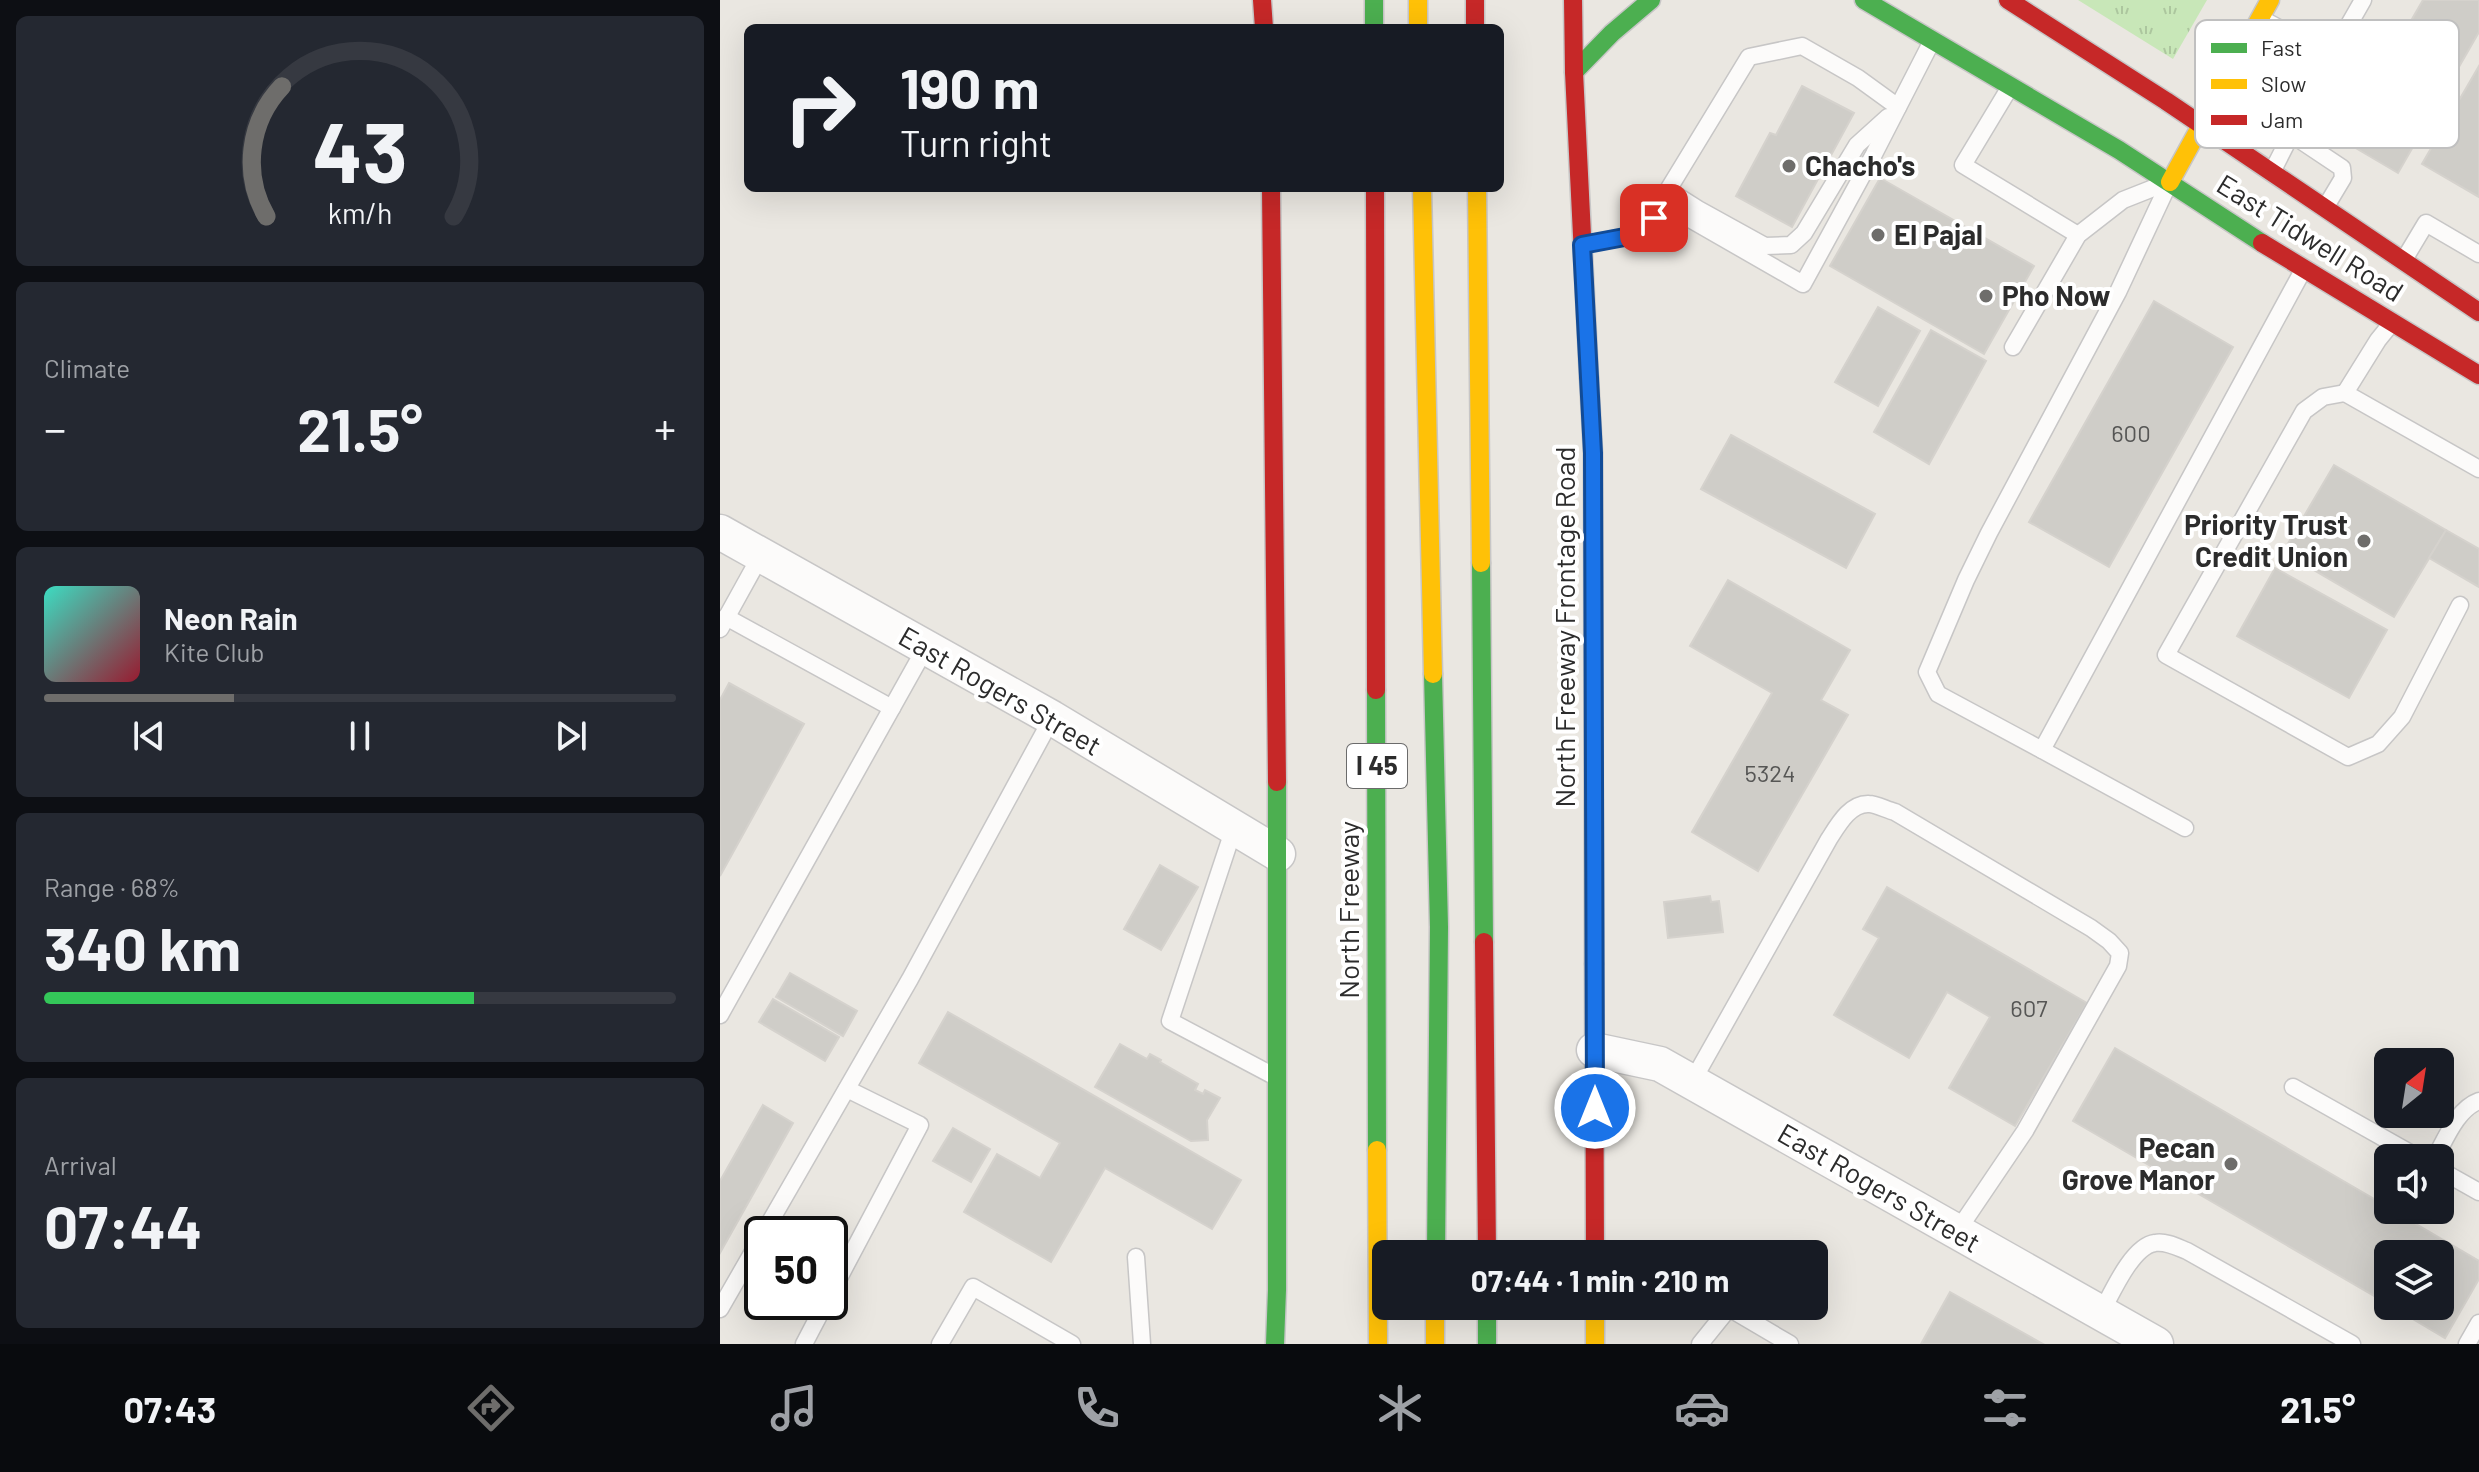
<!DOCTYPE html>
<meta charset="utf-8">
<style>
:root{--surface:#171b24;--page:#242831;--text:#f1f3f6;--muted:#9ea1a6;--line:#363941;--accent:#6e6d6b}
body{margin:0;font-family:Barlow,sans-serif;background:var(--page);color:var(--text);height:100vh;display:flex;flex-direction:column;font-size:30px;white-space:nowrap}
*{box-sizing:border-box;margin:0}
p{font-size:26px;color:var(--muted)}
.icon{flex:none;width:44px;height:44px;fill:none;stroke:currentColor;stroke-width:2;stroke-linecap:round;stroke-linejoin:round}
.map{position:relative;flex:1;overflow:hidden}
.drawer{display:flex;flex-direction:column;gap:16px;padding:16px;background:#0d0f14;width:720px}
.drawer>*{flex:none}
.top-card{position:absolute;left:24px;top:24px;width:760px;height:168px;border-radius:12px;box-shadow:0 8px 32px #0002;background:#171b24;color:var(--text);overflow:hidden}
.needle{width:52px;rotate:30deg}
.fabs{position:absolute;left:1654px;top:1048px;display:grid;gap:16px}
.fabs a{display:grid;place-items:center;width:80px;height:80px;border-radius:12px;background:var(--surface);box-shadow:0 8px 32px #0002;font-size:40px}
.speed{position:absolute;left:24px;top:1216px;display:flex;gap:16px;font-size:40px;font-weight:700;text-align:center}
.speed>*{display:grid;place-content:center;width:104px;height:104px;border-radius:50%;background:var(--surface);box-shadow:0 8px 32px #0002;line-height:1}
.speed .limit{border:4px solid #111;border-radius:12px;background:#fff;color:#111}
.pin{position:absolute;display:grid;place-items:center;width:68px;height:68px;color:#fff;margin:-34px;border-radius:16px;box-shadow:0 4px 12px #0006}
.me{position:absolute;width:88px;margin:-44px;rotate:0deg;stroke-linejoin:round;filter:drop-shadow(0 0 6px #0008)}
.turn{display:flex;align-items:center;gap:28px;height:168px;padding:0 24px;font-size:36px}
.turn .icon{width:104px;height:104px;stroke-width:2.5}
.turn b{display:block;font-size:56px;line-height:68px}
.big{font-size:60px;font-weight:700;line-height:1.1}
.drawer .card{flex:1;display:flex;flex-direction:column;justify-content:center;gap:12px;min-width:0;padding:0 28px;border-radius:12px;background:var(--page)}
.drawer .dial{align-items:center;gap:0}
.dial svg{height:208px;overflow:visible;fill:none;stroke:var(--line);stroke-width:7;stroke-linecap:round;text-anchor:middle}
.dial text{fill:var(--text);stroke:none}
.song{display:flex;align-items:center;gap:24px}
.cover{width:96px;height:96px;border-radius:12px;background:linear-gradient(135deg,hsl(170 70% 55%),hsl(350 70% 35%))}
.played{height:8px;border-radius:4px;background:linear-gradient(90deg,var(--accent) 30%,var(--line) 30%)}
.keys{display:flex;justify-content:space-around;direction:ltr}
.heat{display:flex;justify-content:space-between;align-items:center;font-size:44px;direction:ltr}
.charge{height:12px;border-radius:6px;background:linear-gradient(90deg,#34c759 68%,var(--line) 0)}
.trip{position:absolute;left:652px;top:1240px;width:456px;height:80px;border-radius:12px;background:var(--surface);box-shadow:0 8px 32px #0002;font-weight:700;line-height:80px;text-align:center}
.tabs{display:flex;height:128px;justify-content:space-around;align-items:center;background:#090b0e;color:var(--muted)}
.tabs .icon{width:56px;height:56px}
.tabs .current{color:var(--accent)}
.tabs b{font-size:36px;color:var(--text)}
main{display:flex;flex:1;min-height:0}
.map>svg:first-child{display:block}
.grass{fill:url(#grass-tufts)}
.building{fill:#cfcdc8;stroke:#d5d2cd;stroke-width:2}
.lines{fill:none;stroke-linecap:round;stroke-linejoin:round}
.lane-casing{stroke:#c7c6c6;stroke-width:19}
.street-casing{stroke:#c7c6c6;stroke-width:37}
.fast-casing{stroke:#c7c6c6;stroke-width:21}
.slow-casing{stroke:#c7c6c6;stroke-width:21}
.jam-casing{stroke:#c7c6c6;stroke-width:21}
.lane{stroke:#fcfbfa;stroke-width:16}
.street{stroke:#fcfbfa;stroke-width:34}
.fast{stroke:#4caf50;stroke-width:18}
.slow{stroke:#ffc107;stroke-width:18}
.jam{stroke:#c62828;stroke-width:18}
.route-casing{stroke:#114b97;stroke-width:20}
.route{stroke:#1a73e8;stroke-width:14}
.poi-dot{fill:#6e6d6b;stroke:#fff;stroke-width:3}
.labels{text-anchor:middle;stroke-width:8;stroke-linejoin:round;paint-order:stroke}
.number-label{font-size:24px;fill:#565655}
.shield{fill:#fff;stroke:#6b6b6b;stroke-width:2}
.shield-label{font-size:26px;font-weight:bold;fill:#2c2c2c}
.poi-label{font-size:28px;font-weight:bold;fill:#2c2c2c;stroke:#fff;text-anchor:start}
.street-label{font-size:28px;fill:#2c2c2c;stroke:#fff}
.key{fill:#fff;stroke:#c0c0c0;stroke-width:2}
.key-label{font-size:22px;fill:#2c2c2c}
</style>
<main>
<section class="drawer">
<div class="card dial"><svg viewBox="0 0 100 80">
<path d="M14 69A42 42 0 1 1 86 69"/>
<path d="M14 69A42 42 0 0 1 20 19" stroke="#6e6d6b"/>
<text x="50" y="56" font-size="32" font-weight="700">43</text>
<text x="50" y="72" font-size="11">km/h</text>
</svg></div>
<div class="card"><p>Climate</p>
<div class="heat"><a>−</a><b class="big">21.5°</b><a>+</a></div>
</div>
<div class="card">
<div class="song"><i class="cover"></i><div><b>Neon Rain</b><p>Kite Club</p></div></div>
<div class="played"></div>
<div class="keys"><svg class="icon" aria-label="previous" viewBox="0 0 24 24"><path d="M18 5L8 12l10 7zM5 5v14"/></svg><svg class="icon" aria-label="pause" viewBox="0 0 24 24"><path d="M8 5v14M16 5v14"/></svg><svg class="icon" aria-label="next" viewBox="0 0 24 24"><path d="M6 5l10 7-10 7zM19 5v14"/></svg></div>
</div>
<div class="card"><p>Range · 68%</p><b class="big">340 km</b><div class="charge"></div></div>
<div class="card"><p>Arrival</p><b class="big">07:44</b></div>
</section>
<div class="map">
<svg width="1759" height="1344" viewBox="0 0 1759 1344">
<defs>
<pattern id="grass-tufts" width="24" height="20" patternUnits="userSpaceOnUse" patternTransform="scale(2)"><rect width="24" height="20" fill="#c8e7b8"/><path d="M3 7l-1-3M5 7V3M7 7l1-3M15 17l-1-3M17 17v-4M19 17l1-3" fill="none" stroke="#acc69e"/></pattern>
</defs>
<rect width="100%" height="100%" fill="#eae7e1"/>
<path class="grass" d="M1358 0H1487L1453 59Z"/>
<g class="building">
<path d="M1703 0H1759V32L1678 173 1622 140Z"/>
<path d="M1759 66V197L1702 164Z"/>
<path d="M1082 86 1134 113 1072 227 1016 196 1050 133 1056 135Z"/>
<path d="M1160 178 1314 266 1264 354 1110 266Z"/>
<path d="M1434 301 1513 347 1389 567 1309 522Z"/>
<path d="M1158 307 1200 331 1158 406 1115 382Z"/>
<path d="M1211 330 1266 361 1209 464 1154 432Z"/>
<path d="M1011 435 1155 514 1126 568 981 489Z"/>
<path d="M1614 465 1726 530 1674 617 1563 552Z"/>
<path d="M1726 530 1759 549V587L1709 558Z"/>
<path d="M1555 568 1667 630 1629 698 1517 636Z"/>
<path d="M1008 580 1130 650 1101 700 1128 715 1038 871 972 832 1052 693 970 646Z"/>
<path d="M9 683 84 724 0 876V700Z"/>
<path d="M440 865 478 887 441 950 404 929Z"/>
<path d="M1167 887 1367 1003 1295 1126 1229 1088 1270 1017 1227 992 1189 1058 1114 1015 1159 938 1143 929Z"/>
<path d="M990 896 991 902 999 901 1003 932 948 938 944 902Z"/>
<path d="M70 973 137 1011 123 1036 56 997Z"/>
<path d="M53 999 119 1037 105 1061 39 1022Z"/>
<path d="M228 1012 521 1180 492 1229 385 1168 331 1262 244 1212 277 1154 320 1178 340 1143 199 1063Z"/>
<path d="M400 1044 427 1059 430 1054 441 1060 440 1062 478 1084 475 1090 483 1094 485 1090 500 1098 487 1120 488 1140 471 1141 375 1087Z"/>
<path d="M1395 1048 1668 1207V1210H1672L1759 1261V1279L1725 1338 1671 1306H1720V1254H1668V1304L1353 1121Z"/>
<path d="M43 1105 73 1123 0 1253V1181Z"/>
<path d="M233 1128 270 1149 251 1182 213 1161Z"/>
<path d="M1230 1292 1323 1344H1201Z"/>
</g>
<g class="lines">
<g class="lane-casing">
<g id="lane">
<path d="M1542 19 1611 56 1643 0"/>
<path d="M1290 87 1243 165 1358 235"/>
<path d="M1571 134 1622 168 1623 178 1605 208"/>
<path d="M1552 172 1611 56"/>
<path d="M1449 183 1398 292 1269 533 1246 580 1207 672 1218 694 1322 750 1582 272"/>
<path d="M948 190 978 209 1045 246 1071 245 1084 233 1137 145 1168 117"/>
<path d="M942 203 1083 284 1154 154 1212 41"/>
<path d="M866 244 926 233 948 190 1029 57 1082 46 1138 78 1178 107"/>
<path d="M1685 258 1706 223 1759 254"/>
<path d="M1671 324 1658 340 1625 393 1759 469"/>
<path d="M1293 347 1358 235 1403 200 1441 185"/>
<path d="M1625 393 1603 397 1584 411 1446 655 1628 757 1658 744 1682 717 1740 605"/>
<path d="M6 617 172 708"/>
<path d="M0 629 41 555"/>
<path d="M1322 750 1465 828"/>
<path d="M514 828 450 1021 552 1075"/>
<path d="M0 1015 206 647"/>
<path d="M972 1082 1109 839C1118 825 1130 803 1149 804 1156 804 1167 810 1175 812L1371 928 1389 941 1400 953 1398 966 1305 1131 1236 1233"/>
<path d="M1573 1087 1699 1158"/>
<path d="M1715 1158C1726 1138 1737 1109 1759 1101"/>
<path d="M1720 1170 1759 1192"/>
<path d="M43 1234 190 979 332 718"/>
<path d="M416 1257 422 1344"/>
<path d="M110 1295 200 1125 127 1089"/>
<path d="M0 1309 42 1236"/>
<path d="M1381 1313C1392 1293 1412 1246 1435 1243 1446 1241 1457 1247 1467 1251L1632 1344"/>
<path d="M84 1344 106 1302"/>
<path d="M220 1344 253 1287 352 1344"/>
<path d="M980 1344 1009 1308 1070 1344"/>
<path d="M1747 1344 1759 1323"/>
</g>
</g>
<g class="street-casing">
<g id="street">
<path d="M0 532 332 718 558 854"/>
<path d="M874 1050 940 1064 1436 1344"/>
</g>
</g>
<g class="fast-casing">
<g id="fast">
<path d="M654 0V28"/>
<path d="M1144 0 1399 150 1542 243"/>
<path d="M854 72 892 33 931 0"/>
<path d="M761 563 764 942"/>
<path d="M713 674 719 927 716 1254"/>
<path d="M656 690 657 1150"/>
<path d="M767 1306V1344"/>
<path d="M555 1344 557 1290V782"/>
</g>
</g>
<g class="slow-casing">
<g id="slow">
<path d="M698 0V28"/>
<path d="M1450 182 1550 0"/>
<path d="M702 188 713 674"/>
<path d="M757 188 761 563"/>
<path d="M869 378 873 453 874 964"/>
<path d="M657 1150 658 1344"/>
<path d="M715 1306V1344"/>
<path d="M875 1306V1344"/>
</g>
</g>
<g class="jam-casing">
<g id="jam">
<path d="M542 0 544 28"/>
<path d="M755 0V28"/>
<path d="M853 0 854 72 869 378"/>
<path d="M1288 0 1446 101 1759 312"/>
<path d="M551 188 557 782"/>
<path d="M655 188 656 690"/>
<path d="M1542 243 1759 375"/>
<path d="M764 942 767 1254"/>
<path d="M874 964 875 1254"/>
</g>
</g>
<use href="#lane" class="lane"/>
<use href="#street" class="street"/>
<use href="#fast" class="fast"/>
<use href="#slow" class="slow"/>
<use href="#jam" class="jam"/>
</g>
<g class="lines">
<g class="route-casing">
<path id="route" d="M875 1108 873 453 862 245 926 233 934 218"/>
</g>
<use href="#route" class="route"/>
</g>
<g class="poi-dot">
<circle cx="1069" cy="166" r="8"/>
<circle cx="1158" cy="235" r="8"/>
<circle cx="1266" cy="296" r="8"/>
<circle cx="1644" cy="541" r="8"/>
<circle cx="1511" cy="1164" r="8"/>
</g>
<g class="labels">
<g class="number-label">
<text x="1411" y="442">600</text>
<text x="1050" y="782">5324</text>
<text x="1309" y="1017">607</text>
</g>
<rect class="shield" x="627" y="744" width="60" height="44" rx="6"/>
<g class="shield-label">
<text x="657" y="775">I 45</text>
</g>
<g class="poi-label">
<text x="1085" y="176">Chacho's</text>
<text x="1174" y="245">El Pajal</text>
<text x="1282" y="306">Pho Now</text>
<text x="1628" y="535" text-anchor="end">Priority Trust<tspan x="1628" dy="32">Credit Union</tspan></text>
<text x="1495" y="1158" text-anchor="end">Pecan<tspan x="1495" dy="32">Grove Manor</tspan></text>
</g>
<g class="street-label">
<text transform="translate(1590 238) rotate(32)" y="10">East Tidwell Road</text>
<text transform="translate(845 627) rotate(-90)" y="10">North Freeway Frontage Road</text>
<text transform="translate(280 691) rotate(30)" y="10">East Rogers Street</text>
<text transform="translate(629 910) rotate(-90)" y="10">North Freeway</text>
<text transform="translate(1159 1188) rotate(30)" y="10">East Rogers Street</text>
</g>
</g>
<rect x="1475" y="20" width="264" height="128" rx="12" class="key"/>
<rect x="1491" y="43" width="36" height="10" fill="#4caf50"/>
<rect x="1491" y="79" width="36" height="10" fill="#ffc107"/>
<rect x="1491" y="115" width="36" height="10" fill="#c62828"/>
<g class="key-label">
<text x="1541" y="56">Fast</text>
<text x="1541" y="92">Slow</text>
<text x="1541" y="128">Jam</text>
</g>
</svg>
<div class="fabs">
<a><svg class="needle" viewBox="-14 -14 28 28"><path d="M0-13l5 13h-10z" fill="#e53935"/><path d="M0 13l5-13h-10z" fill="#9ea1a6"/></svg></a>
<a><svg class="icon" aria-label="sound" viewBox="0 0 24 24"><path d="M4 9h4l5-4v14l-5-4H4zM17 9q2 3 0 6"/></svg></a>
<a><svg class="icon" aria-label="layers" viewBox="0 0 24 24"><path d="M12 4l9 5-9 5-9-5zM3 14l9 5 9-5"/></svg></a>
</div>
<div class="speed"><div class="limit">50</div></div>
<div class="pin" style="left:934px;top:218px;background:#d93025"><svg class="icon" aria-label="arrive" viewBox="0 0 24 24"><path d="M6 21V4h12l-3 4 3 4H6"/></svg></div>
<svg class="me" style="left:875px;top:1108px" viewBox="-20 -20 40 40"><circle r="17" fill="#1a73e8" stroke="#fff" stroke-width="3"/><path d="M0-11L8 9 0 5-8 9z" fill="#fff"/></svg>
<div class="trip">07:44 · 1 min · 210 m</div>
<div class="top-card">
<div class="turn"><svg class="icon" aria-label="right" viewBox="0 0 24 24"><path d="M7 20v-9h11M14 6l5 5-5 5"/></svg><div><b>190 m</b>Turn right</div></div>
</div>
</div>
</main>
<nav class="tabs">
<b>07:43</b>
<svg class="icon current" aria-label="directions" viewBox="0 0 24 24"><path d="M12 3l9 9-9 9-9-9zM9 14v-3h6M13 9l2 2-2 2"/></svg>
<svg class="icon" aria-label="music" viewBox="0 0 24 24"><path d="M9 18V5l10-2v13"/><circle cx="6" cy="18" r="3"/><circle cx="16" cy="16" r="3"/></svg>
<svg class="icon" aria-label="phone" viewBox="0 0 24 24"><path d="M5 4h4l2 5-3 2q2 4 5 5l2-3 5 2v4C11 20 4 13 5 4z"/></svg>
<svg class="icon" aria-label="climate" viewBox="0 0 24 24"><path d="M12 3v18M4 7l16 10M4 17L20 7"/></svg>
<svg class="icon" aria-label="car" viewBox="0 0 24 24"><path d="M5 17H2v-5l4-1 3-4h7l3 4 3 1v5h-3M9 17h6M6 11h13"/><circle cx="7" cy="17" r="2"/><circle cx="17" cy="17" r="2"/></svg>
<svg class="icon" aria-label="filters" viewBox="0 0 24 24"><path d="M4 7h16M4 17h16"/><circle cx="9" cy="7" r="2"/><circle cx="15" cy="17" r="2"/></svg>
<b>21.5°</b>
</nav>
